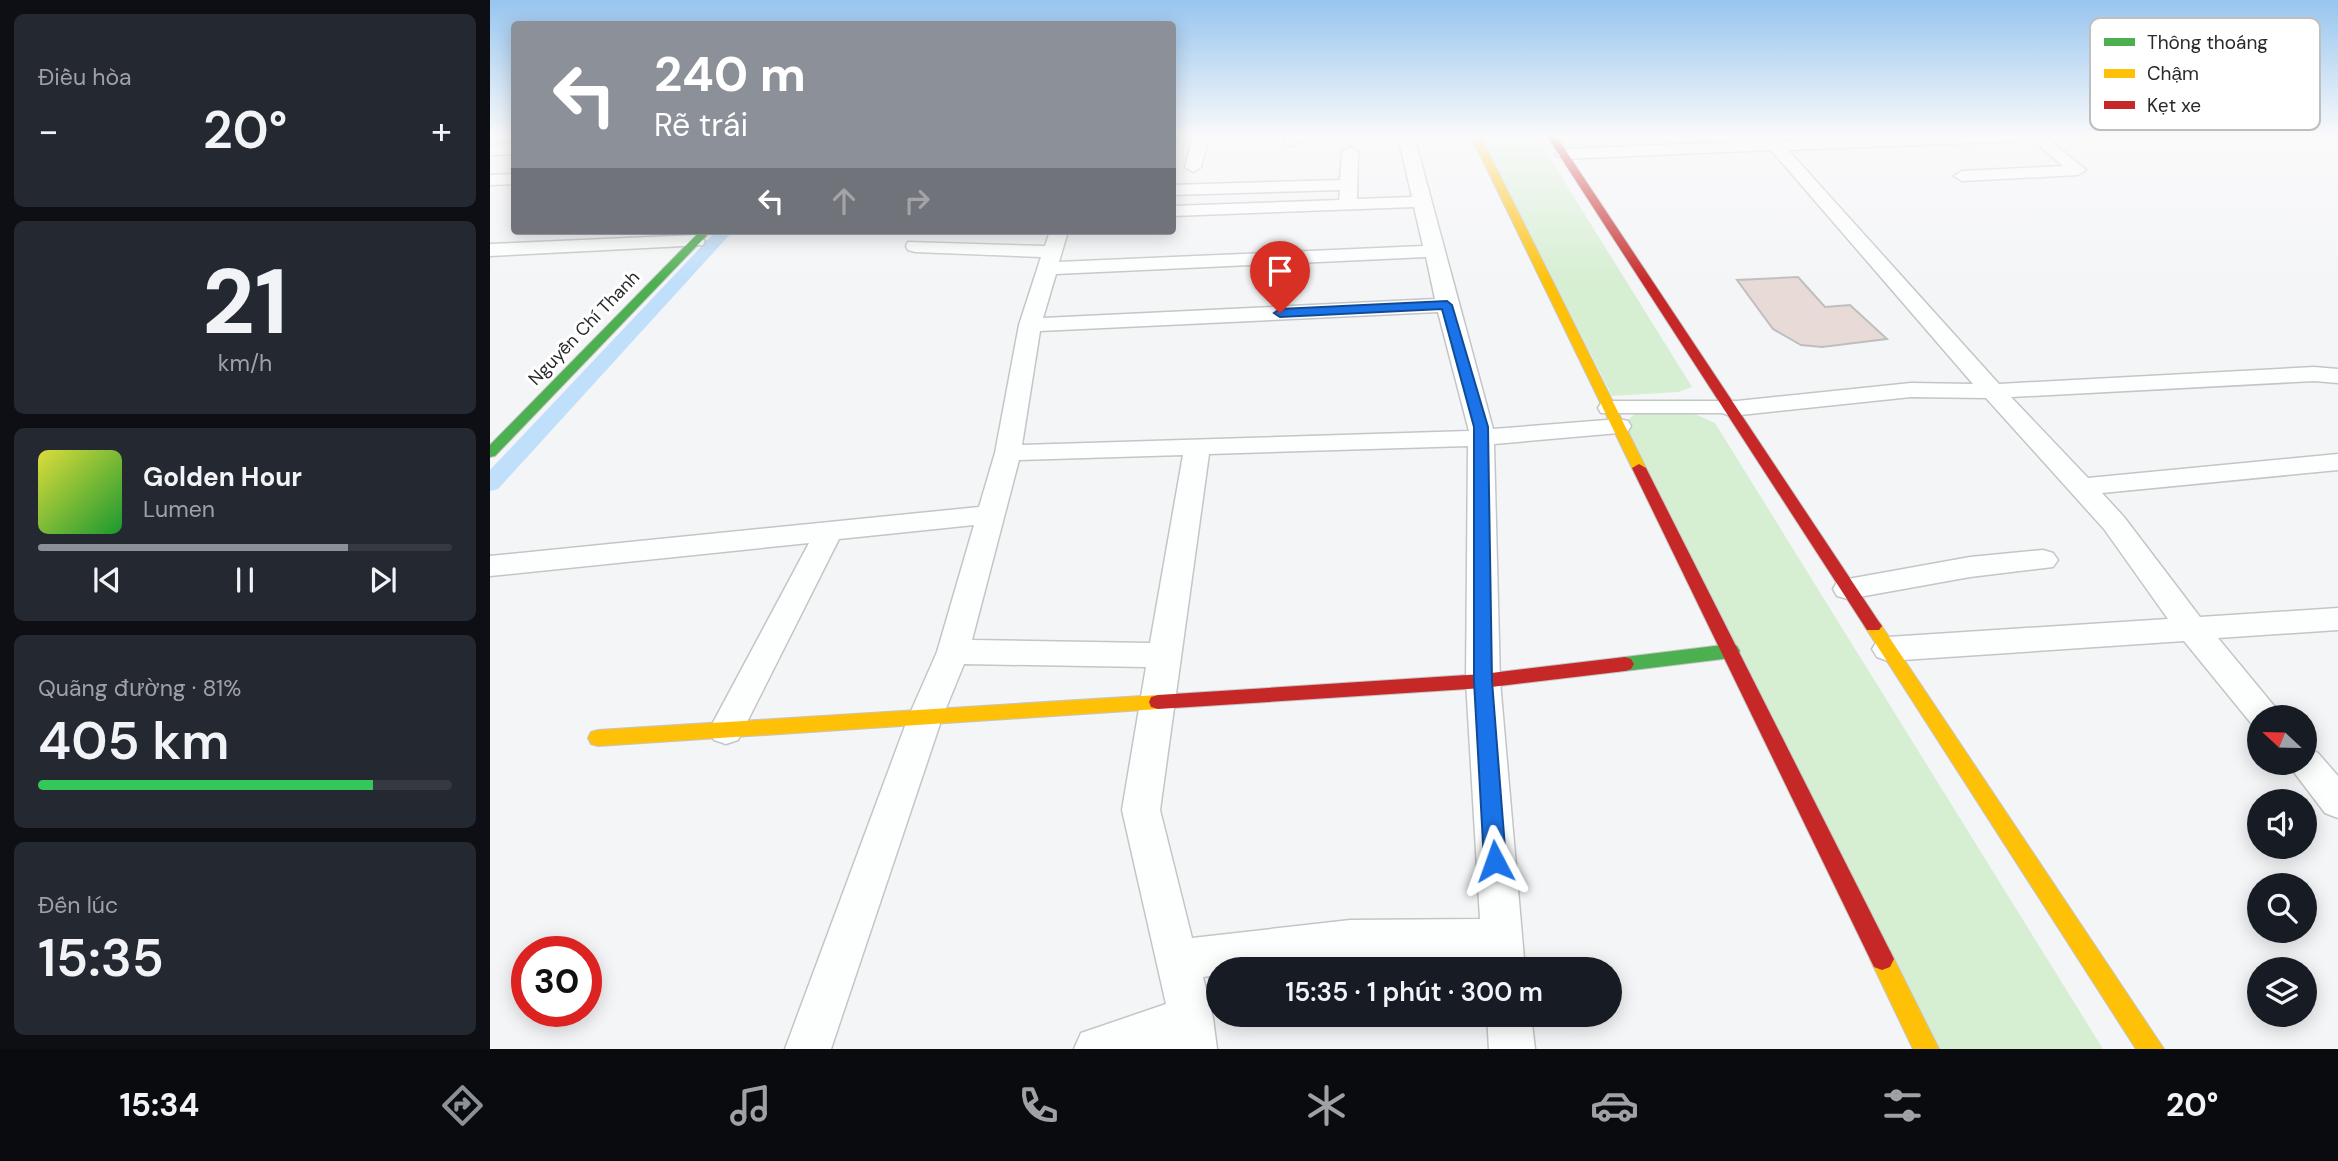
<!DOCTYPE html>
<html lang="vi">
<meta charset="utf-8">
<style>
:root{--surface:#171b24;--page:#242831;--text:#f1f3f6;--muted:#9ea1a6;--line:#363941;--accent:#8c9099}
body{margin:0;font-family:"DM Sans",sans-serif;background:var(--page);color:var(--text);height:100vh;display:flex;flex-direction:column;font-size:26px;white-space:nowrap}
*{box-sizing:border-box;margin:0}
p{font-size:23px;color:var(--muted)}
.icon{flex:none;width:38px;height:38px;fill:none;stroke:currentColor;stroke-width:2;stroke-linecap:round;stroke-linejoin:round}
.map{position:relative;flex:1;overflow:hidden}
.sheet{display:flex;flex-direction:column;gap:14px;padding:14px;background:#0d0f14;width:490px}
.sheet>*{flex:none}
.guide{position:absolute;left:21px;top:21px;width:665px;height:214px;border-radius:7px;box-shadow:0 4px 18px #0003;background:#8c9099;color:#fff;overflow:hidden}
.needle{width:46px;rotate:292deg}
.tools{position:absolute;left:1757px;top:705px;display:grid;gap:14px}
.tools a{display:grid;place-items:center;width:70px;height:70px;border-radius:50%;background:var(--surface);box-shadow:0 4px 18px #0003;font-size:35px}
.speed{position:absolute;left:21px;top:936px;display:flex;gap:14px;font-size:35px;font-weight:700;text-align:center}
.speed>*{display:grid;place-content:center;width:91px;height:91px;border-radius:50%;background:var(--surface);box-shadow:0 4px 18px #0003;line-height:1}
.speed .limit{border:10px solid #d22;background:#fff;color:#111}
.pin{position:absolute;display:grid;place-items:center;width:60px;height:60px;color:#fff;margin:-72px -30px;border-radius:50% 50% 50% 0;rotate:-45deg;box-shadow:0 0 7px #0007}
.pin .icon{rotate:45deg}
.me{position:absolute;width:77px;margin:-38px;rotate:356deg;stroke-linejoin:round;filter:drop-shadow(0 0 5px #0008)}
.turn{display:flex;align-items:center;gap:24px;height:147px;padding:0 28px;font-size:32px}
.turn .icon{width:91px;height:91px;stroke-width:2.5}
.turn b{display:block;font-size:49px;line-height:60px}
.lanes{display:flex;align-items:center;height:66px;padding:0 28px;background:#0003;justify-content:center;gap:35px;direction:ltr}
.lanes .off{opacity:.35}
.big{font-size:52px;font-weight:600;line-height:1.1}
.sheet .widget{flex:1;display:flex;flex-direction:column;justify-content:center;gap:10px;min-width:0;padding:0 24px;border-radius:10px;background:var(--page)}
.sheet .dial{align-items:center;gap:0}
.dial b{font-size:91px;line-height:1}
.song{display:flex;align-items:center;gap:21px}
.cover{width:84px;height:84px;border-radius:10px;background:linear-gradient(135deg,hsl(60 70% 55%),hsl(130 70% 35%))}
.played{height:7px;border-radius:4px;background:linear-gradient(90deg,var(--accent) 75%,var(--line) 75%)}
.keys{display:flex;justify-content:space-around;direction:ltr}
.heat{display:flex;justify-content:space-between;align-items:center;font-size:38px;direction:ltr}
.charge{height:10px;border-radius:5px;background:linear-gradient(90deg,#34c759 81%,var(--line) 0)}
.trip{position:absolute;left:716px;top:957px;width:416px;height:70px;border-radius:35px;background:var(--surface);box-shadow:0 4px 18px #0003;font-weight:600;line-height:70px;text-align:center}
.dock{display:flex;height:112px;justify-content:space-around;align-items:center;background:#090b0e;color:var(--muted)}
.dock .icon{width:49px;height:49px}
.dock .on{color:var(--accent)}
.dock b{font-size:32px;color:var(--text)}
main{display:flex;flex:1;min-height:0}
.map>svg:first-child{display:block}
.green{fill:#d6eed2}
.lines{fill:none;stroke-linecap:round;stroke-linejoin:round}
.canal{fill:#bfdffa;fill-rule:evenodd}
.building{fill:#e7dad7;stroke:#bfbebf;stroke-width:2}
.street-casing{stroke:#c5c5c7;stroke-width:3}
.fast-casing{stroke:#c5c5c7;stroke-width:2}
.slow-casing{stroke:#c5c5c7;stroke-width:2}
.jam-casing{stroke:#c5c5c7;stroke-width:2}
.street{fill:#fdfefe;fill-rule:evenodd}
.fast{fill:#4caf50;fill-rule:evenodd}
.slow{fill:#ffc107;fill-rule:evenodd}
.jam{fill:#c62828;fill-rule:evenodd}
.route{fill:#1a73e8;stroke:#114b97;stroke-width:2}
.labels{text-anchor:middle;stroke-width:6;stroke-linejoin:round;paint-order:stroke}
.far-street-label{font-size:18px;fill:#292a2b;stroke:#fff}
.key{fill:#fff;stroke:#bfbfbf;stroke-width:2}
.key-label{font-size:19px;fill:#292a2b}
</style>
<main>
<section class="sheet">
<div class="widget"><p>Điều hòa</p>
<div class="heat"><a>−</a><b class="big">20°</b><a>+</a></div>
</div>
<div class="widget dial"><b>21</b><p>km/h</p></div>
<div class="widget">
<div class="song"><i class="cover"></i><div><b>Golden Hour</b><p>Lumen</p></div></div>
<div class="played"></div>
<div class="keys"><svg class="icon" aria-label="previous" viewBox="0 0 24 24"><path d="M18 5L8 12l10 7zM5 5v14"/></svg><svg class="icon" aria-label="pause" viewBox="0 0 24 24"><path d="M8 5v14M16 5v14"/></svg><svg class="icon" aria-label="next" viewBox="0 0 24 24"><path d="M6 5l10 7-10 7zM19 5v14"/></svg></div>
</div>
<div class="widget"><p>Quãng đường · 81%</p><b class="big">405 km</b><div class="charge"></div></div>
<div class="widget"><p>Đến lúc</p><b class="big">15:35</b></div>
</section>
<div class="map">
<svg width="1848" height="1049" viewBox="0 0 1848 1049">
<rect width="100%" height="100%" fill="#f4f5f7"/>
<g class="green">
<path d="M990 136H1046L1202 387 1188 392 1122 396Z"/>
<path d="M1200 412 1225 423 1613 1049H1447L1134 423 1145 414Z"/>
</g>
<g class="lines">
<path class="canal" d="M226 231H243L8 489 0 491V470Z"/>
</g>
<path class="building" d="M1308 277 1335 307 1360 305 1397 339 1332 347 1311 345 1283 329 1247 280Z"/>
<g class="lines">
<g class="street-casing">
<g id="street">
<path d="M703 136H719L711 167 703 172 695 167Z"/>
<path d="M794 136H810V141L802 146 796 144Z"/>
<path d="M908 136H924L1003 429 1129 419 1138 421 1141 426 1138 431 1129 433 1004 444 1010 681 1035 970H993L992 958 860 960 778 970H728V975L713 977 723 1018 727 1049H584L591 1033 676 1004 632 810 656 667 474 664 452 718 341 1049H295L418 718 447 652 484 525 349 539 248 740 236 744 224 740 219 730 319 543 0 576V556L489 507 505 453 529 325 551 257 425 252 418 250 416 246 418 242 555 246 560 231H578L569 262 933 246 924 207 682 216V206L849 200 850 190 682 195V185L850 180 852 152 860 147 868 152 867 199 922 197ZM936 257 945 299 553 318 566 274ZM948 312 979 431 532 445 550 331ZM978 446 976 681 990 919 860 920 702 938 670 810 719 454ZM693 455 660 643 482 640 529 460Z"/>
<path d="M1270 136H1286L1290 141 1535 136 1528 141 1298 150 1509 384 1824 367 1848 369V383L1824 381 1521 397 1598 478 1848 454V470L1612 493 1634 517 1710 617 1848 608V630L1728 638 1794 718H1769V729L1765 728 1694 641 1398 661 1387 657 1382 649 1387 641 1398 637 1678 619 1614 529 1496 398 1421 397 1241 416 1232 413H1111L1108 408 1111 403 1120 401H1247L1421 383 1483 384 1281 150 1073 159 1065 154 1073 149 1273 141Z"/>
<path d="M1538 136H1555L1596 170 1588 175 1472 181 1464 176 1472 171 1573 166Z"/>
<path d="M24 144V154L0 155V145Z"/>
<path d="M24 174V184L0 185V175Z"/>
<path d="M206 235 215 241 213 245 0 256V244Z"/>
<path d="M1553 550 1563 553 1568 560 1563 567 1480 577 1358 599 1347 596 1343 589 1347 582 1358 579 1480 557Z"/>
<path d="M1815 748 1828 753 1848 776V818L1835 813 1797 763H1815Z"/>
<path d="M997 1015H1041L1045 1049H999Z"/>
</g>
</g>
<g class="fast-casing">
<g id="fast">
<path d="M210 231H221L5 456 0 457V445Z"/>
<path d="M1241 644 1247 646 1250 651 1247 656 1241 658 1135 671 1129 669 1126 664 1129 659 1135 657Z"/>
</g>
</g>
<g class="slow-casing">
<g id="slow">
<path d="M981 136H990L1156 468 1154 471H1144L1142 468Z"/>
<path d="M1383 620 1389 622 1674 1049H1646L1377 630 1374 626 1377 622Z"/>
<path d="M668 695 675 697 677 702 675 707 668 709 108 746 101 744 98 738 101 732 108 730Z"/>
<path d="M1392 948 1400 951 1449 1049H1423L1380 959 1384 951Z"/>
</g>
</g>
<g class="jam-casing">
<g id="jam">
<path d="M1057 136H1066L1389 622 1392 626 1389 630H1377Z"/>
<path d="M1149 464 1156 468 1400 951 1404 959 1400 967 1392 970 1384 967 1142 468Z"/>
<path d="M1135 657 1141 659 1144 664 1141 669 1135 671 993 688 668 709 661 707 659 702 661 697 668 695 993 674Z"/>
</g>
</g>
<use href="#street" class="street"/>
<use href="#fast" class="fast"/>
<use href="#slow" class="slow"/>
<use href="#jam" class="jam"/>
</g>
<linearGradient id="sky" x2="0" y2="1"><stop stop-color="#97c5ef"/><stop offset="0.48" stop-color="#fafafb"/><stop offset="1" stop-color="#fafafb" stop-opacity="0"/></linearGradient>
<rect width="1848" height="283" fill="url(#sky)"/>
<path class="route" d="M957 301 962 305 998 427 1002 681 1016 861 1013 868 1005 871 997 868 994 861 984 681V427L952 309 790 317 784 313 790 309Z"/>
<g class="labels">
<g class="far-street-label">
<text transform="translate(94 328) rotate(-46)" y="6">Nguyễn Chí Thanh</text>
</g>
</g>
<rect x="1600" y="18" width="230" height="112" rx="10" class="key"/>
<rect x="1614" y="38" width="31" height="8" fill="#4caf50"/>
<rect x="1614" y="69" width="31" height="9" fill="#ffc107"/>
<rect x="1614" y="101" width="31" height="8" fill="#c62828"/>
<g class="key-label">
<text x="1657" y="49">Thông thoáng</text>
<text x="1657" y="80">Chậm</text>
<text x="1657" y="112">Kẹt xe</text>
</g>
</svg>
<div class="tools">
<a><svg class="needle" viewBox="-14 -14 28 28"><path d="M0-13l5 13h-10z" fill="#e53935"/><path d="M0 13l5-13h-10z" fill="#9ea1a6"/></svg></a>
<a><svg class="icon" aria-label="sound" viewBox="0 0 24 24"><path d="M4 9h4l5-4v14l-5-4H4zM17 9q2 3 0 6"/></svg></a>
<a><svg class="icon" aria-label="search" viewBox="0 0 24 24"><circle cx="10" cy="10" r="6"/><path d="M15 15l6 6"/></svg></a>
<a><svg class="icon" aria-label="layers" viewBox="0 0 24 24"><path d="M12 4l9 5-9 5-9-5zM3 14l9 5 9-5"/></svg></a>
</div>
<div class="speed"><div class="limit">30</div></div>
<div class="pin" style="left:790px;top:313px;background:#d93025"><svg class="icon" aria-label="arrive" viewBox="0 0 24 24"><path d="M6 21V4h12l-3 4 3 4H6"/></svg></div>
<svg class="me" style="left:1005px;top:861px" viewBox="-20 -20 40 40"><path d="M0-17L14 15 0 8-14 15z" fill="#1a73e8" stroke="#fff" stroke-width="4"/></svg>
<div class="trip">15:35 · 1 phút · 300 m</div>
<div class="guide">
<div class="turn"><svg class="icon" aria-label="left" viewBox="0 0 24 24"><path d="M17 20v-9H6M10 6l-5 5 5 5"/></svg><div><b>240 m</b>Rẽ trái</div></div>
<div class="lanes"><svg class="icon" aria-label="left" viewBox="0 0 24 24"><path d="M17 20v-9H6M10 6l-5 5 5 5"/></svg><svg class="icon off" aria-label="ahead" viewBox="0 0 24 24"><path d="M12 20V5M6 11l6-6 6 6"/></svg><svg class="icon off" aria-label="right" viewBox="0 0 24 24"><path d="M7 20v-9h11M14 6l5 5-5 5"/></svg></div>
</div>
</div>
</main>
<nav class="dock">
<b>15:34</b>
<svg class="icon on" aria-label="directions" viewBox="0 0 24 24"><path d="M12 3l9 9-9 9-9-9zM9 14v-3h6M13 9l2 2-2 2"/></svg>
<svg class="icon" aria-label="music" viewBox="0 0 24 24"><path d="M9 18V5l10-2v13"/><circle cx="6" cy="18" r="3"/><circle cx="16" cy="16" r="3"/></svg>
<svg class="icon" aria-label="phone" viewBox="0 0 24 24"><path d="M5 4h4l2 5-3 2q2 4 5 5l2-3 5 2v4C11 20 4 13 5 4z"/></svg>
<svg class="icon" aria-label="climate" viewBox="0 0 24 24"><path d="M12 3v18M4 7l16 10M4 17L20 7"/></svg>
<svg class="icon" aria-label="car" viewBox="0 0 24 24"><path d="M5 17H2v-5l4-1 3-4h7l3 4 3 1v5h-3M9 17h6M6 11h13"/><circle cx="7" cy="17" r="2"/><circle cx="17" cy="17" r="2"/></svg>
<svg class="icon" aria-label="filters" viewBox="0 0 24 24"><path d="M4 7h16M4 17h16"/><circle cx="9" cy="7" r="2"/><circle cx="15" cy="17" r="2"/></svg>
<b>20°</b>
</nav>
